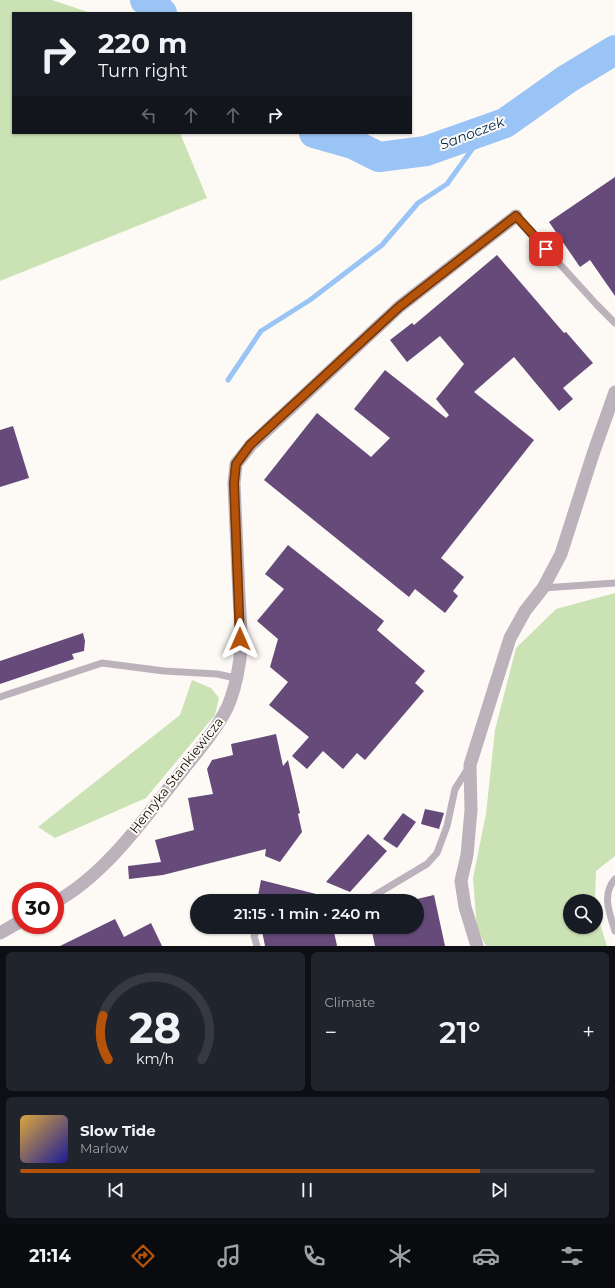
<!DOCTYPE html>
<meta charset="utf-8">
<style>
:root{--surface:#171b24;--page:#20242c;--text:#f1f3f6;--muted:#9ea1a6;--line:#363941;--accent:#b45309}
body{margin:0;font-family:Montserrat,sans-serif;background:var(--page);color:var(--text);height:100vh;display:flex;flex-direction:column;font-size:15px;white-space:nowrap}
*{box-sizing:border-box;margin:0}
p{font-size:13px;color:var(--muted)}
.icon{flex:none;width:22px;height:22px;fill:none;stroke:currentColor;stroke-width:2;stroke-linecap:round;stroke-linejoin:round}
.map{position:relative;height:946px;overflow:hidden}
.drawer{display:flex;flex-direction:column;gap:6px;padding:6px;background:#0d0f14;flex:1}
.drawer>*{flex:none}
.hud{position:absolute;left:12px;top:12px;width:400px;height:122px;border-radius:0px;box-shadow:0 1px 3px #0004;background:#171b24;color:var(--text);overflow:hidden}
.buttons{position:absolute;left:563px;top:894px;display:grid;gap:8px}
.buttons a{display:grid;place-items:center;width:40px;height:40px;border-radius:50%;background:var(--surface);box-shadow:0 1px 3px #0004;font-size:20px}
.speed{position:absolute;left:12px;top:882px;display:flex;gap:8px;font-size:20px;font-weight:700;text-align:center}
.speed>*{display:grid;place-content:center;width:52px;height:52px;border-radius:50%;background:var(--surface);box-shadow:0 1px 3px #0004;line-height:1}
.speed .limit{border:6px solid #d22;background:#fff;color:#111}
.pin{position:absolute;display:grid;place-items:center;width:34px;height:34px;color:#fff;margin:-17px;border-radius:8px;box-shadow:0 2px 6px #0006}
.me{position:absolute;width:44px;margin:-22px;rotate:0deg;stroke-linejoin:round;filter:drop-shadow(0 0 3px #0008)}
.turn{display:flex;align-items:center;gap:14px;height:84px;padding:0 20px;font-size:18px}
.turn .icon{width:52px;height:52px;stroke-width:2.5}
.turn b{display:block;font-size:28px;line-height:34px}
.lanes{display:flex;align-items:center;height:38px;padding:0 20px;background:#0003;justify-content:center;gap:20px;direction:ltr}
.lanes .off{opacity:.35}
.big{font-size:30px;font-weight:600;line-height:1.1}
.drawer .tile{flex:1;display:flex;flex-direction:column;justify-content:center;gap:6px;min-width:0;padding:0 14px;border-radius:6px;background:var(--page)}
.drawer .dial{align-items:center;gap:0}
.dial svg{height:104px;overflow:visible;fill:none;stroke:var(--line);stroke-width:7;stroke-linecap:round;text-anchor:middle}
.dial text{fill:var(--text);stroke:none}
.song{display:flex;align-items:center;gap:12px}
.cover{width:48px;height:48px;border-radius:6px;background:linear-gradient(135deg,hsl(40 70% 55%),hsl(240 70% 35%))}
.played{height:4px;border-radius:2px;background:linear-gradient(90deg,var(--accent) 80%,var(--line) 80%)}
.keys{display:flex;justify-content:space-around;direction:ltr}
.heat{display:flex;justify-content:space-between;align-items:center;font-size:22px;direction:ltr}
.drawer .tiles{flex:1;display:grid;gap:6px;grid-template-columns:1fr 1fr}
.tile:last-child{grid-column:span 2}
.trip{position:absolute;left:190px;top:894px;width:234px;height:40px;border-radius:20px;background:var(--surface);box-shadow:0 1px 3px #0004;font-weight:600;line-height:40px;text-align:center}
.menu{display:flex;height:64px;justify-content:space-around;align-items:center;background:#090b0e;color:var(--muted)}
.menu .icon{width:28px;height:28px}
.menu .current{color:var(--accent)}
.menu b{font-size:18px;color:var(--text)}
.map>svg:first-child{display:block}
.green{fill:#cbe2b4}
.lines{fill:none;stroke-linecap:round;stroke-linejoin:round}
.stream{stroke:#9ac4f5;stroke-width:5}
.river{stroke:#9ac4f5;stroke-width:30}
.building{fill:#664a7a}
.lane{stroke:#bbb2bb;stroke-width:7}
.street{stroke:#bbb2bb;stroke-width:13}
.route-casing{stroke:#753606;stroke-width:10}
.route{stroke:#b45309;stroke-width:7}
.labels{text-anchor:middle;stroke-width:4;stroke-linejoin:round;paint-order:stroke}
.street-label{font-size:13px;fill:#110c05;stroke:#fdfaf5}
.water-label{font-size:14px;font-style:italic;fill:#002b57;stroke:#fdfaf5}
</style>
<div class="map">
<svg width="615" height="946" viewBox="0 0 615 946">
<rect width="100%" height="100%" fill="#fdfaf5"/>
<g class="green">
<path d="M0 0H52L91 13H13V133H180L207 198 0 281Z"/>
<path d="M615 593V856L596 871 595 901H570V927H596V911L607 946H486L477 929 473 878 486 814 495 730 516 648 556 609Z"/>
<path d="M192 680 211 688 219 698 215 715 146 798 55 838 38 827 180 715Z"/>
</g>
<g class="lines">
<path class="stream" d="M228 380 261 331 310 300 382 245 418 203 447 184 473 148 475 133"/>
<g class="river">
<path d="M145 0 155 6 162 13"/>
<path d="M314 133 353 144 379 157 426 151 505 123 567 79 615 50"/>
</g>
</g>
<g class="building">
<path d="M615 177V296L590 260 580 267 549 222Z"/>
<path d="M497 255 564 333 566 332 593 363 563 388 573 399 559 411 514 357 474 392 534 440 441 558 464 577 453 591 458 596 445 613 415 589 409 597 264 480 317 413 371 457 390 438 354 409 385 370 446 418 449 415 436 399 464 364 440 336 407 362 390 340 412 323 414 325Z"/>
<path d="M13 426 29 478 0 487V430Z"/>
<path d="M288 545 384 621 377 630 425 671 415 683 424 691 365 760 357 753 343 769 323 751 307 769 292 756 309 737 269 705 288 682 270 667 278 639 257 621 284 589 265 574Z"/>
<path d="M83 633 85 641 84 651 72 654 74 659 0 684V661Z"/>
<path d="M276 734 283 766 288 760 300 813 298 814 302 832 280 862 265 856 266 849 163 875 129 879 128 866 161 862 155 840 194 830 188 798 213 794 207 769 212 760 233 755 231 744Z"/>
<path d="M425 809 444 813 439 829 421 824Z"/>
<path d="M403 813 416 822 397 848 383 839Z"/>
<path d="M368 834 387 851 350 892 326 882Z"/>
<path d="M261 880 324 896 323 901H257Z"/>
<path d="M434 895 445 946H375L371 927H417V899Z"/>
<path d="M115 919 124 937 151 923 162 946H60Z"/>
<path d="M271 927H333L337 946H265L262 931 263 929Z"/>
</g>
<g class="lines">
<g class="lane">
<path d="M516 216 597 305 615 323"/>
<path d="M543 588 615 583"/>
<path d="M0 697 102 663 164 671 217 674 236 678"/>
<path d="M615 879C601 895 610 914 615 931"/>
<path d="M365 901 427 864 437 853 447 826 455 789 469 767"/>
<path d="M257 946 254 936 258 927"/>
</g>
<g class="street">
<path d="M55 902C104 876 145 818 179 775 196 753 216 731 228 706 233 694 237 678 239 665 243 643 240 618 239 595 237 558 236 521 234 483L236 464 251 445 399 307 516 216"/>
<path d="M0 933 21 921"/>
<path d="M477 946 465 907 461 881 467 855 471 810 470 765 510 638 525 611 543 588 561 554 593 454 615 392"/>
</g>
</g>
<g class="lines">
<g class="route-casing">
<path id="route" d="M240 639 234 483 236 464 250 445 399 307 516 216 546 249"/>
</g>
<use href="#route" class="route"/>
</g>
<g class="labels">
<g class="street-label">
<text transform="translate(176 775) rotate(-52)" y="5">Henryka Stankiewicza</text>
</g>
<g class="water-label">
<text transform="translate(472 133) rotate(-21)" y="5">Sanoczek</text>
</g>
</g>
</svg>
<div class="buttons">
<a><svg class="icon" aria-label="search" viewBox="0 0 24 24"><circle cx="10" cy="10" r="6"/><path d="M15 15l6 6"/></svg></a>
</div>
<div class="speed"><div class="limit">30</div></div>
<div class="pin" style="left:546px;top:249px;background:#d93025"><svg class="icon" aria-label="arrive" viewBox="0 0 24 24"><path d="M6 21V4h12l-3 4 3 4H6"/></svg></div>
<svg class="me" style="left:240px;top:639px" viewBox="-20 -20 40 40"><path d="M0-17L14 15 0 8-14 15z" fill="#b45309" stroke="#fff" stroke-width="4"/></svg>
<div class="trip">21:15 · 1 min · 240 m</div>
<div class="hud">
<div class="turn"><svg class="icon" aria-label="right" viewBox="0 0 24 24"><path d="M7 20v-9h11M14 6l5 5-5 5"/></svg><div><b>220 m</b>Turn right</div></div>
<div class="lanes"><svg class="icon off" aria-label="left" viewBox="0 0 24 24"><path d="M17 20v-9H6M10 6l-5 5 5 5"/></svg><svg class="icon off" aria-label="ahead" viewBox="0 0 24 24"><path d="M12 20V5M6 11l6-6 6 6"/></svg><svg class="icon off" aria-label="ahead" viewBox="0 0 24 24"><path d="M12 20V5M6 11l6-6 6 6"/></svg><svg class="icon" aria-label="right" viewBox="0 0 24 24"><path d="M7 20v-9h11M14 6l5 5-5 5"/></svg></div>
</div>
</div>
<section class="drawer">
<div class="tiles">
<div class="tile dial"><svg viewBox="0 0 100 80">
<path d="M14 69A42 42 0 1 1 86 69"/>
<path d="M14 69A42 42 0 0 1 10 35" stroke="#b45309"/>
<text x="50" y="56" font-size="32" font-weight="700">28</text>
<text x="50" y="72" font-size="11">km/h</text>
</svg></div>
<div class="tile"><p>Climate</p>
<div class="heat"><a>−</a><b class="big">21°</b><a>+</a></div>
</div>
<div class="tile">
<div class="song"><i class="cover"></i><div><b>Slow Tide</b><p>Marlow</p></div></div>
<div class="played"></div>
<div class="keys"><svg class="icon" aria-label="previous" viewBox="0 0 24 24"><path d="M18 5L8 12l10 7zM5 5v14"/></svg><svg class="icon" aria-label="pause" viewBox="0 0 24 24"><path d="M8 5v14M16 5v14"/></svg><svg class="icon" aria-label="next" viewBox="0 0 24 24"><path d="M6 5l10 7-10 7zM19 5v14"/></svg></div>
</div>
</div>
</section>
<nav class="menu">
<b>21:14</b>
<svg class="icon current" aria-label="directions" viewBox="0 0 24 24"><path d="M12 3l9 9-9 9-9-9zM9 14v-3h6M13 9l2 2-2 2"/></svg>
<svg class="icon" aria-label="music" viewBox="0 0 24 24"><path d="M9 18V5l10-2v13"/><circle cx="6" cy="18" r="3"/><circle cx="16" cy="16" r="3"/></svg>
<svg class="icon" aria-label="phone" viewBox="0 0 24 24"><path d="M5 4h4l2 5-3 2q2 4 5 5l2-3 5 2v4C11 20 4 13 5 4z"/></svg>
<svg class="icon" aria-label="climate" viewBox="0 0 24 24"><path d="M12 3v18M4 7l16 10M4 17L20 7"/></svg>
<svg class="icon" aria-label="car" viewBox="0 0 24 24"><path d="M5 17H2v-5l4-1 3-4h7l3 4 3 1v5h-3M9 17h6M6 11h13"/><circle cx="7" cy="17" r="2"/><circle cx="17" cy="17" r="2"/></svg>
<svg class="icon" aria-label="filters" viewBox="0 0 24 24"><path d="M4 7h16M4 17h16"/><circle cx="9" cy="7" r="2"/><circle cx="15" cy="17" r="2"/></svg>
</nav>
